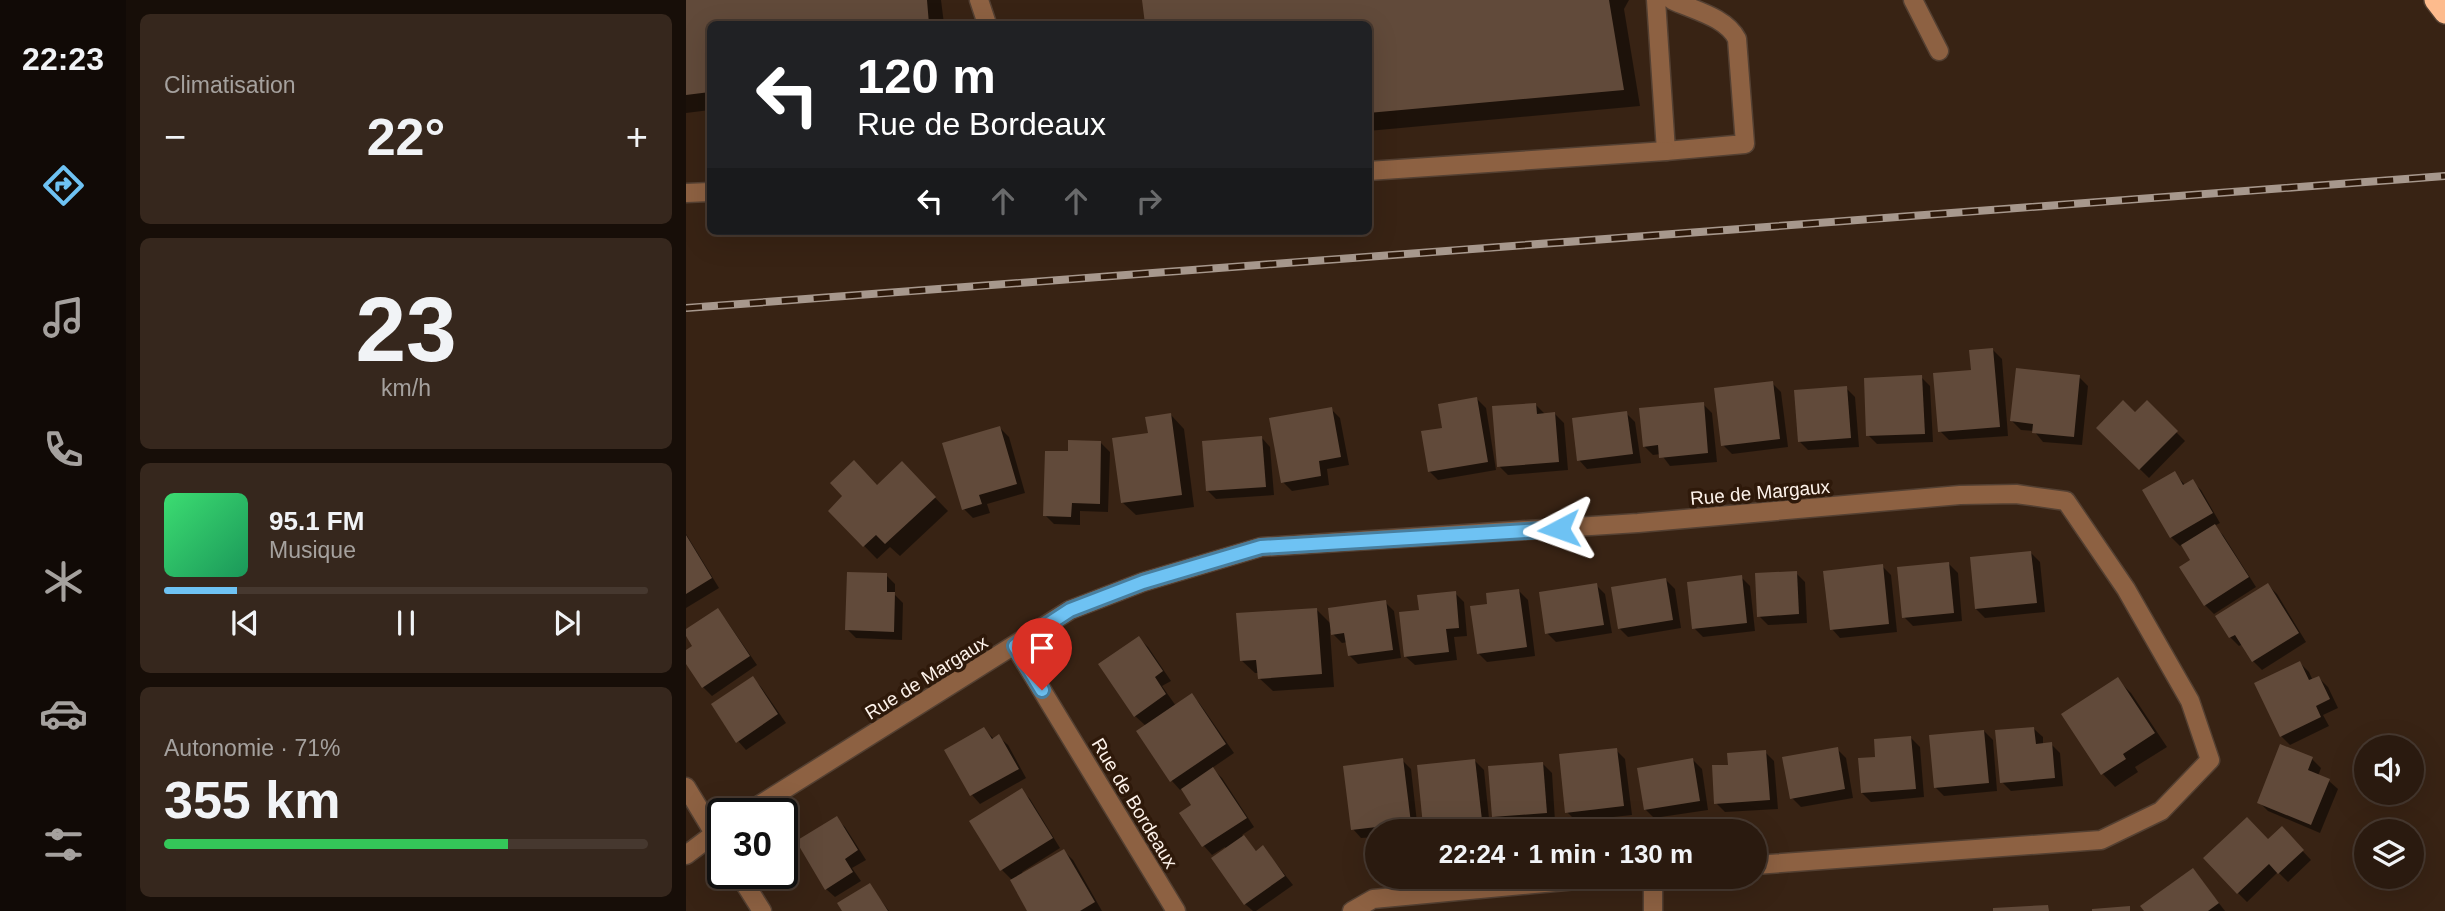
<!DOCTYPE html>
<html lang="fr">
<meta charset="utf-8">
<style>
:root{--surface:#2a1a0f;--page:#36271d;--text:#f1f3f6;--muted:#a5a19e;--line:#46382f;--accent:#6ec2f3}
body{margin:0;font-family:Helvetica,sans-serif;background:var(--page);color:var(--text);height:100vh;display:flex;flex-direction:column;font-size:26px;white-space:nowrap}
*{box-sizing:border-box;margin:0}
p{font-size:23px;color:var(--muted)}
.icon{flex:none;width:38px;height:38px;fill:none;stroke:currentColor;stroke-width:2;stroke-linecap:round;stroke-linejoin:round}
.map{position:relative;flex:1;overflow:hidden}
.sheet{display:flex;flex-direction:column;gap:14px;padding:14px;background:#170e08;width:560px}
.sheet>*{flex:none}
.guide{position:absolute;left:21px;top:21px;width:665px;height:214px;border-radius:10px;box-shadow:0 7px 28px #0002,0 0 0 2px var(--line);background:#202124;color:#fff;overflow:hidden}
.buttons{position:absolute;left:1668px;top:735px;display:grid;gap:14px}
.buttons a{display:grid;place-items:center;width:70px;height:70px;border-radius:50%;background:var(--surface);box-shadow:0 7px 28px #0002,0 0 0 2px var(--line);font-size:35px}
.speed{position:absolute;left:21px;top:798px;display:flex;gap:14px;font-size:35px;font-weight:700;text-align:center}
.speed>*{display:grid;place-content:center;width:91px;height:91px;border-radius:50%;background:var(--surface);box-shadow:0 7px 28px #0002,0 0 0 2px var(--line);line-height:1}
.speed .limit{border:4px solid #111;border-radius:10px;background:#fff;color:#111}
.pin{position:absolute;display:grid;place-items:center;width:60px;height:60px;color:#fff;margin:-72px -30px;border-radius:50% 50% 50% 0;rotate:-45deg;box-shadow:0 0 7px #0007}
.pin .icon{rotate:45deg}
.me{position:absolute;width:77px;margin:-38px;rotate:266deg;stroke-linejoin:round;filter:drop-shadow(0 0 5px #0008)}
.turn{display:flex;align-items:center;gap:24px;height:147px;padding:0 35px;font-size:32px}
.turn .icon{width:91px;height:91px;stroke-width:2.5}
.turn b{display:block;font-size:49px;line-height:60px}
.lanes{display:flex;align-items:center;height:66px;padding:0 35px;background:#0003;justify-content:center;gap:35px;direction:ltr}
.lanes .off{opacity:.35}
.big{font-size:52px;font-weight:800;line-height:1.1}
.sheet .card{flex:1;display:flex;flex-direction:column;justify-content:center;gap:10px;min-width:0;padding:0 24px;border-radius:10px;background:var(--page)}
.sheet .dial{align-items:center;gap:0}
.dial b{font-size:91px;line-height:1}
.song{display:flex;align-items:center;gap:21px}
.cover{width:84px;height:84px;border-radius:10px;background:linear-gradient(135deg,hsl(140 70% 55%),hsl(150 70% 35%))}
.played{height:7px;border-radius:4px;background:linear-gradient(90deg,var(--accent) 15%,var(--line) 15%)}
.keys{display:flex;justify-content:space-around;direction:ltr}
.heat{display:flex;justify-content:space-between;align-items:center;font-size:38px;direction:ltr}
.charge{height:10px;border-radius:5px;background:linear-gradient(90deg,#34c759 71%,var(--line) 0)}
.trip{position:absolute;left:679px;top:819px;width:402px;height:70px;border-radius:35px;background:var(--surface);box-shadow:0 7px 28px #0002,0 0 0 2px var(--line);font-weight:800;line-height:70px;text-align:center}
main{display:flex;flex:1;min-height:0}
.dock{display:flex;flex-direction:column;width:126px;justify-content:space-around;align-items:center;background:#110a06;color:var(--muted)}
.dock .icon{width:49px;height:49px}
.dock .active{color:var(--accent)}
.dock b{font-size:32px;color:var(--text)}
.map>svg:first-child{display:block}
.shadow{fill:#0007}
.building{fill:#614a3a}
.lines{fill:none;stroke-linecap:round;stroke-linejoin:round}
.minor-casing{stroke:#544032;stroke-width:21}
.highway-casing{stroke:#544032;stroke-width:24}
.minor{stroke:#8d6142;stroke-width:18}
.highway{stroke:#fdbb8d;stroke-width:21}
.rail-casing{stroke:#a7988d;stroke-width:8}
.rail{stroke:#2e190a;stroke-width:5;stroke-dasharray:16;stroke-linecap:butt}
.route-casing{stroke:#487e9e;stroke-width:18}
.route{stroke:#6ec2f3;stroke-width:12}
.labels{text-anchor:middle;stroke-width:7;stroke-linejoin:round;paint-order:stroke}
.street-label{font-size:19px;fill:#fdf2ea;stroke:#2e190a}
</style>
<main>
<nav class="dock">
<b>22:23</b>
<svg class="icon active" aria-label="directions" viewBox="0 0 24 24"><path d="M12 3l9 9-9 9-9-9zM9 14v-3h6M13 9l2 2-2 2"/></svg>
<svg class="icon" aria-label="music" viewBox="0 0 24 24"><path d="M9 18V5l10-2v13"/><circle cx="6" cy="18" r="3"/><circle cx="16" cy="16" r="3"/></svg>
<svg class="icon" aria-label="phone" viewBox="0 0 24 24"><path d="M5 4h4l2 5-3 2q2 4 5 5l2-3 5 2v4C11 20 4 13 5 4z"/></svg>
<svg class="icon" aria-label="climate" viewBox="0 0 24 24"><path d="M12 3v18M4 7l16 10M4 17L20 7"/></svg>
<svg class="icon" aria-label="car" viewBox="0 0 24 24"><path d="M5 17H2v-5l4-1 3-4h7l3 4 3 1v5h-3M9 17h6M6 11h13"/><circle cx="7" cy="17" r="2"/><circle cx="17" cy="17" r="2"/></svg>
<svg class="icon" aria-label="filters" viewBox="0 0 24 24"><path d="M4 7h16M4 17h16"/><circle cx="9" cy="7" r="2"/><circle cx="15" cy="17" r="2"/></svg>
</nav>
<section class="sheet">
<div class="card"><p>Climatisation</p>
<div class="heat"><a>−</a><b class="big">22°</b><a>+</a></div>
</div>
<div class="card dial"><b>23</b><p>km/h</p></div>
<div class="card">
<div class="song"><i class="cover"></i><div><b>95.1 FM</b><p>Musique</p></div></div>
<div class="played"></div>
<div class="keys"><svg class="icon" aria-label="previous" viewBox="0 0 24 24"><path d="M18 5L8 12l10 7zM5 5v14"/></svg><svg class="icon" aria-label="pause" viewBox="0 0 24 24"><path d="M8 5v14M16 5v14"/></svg><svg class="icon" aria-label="next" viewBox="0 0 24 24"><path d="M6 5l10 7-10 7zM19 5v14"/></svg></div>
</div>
<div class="card"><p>Autonomie · 71%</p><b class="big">355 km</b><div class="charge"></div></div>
</section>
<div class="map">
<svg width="1759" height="911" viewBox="0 0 1759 911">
<rect width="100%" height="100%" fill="#382314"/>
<g class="shadow">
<path d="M0 0H255L258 24H24V110L0 113Z"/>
<path d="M458 0H943L938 9 954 106 682 131V24H461Z"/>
<path d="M1307 350 1316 359 1322 436 1263 440 1254 431 1286 372Z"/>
<path d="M1235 377 1244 386 1247 442 1191 444 1182 435Z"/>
<path d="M1393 377 1402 386 1396 445 1357 442 1348 431 1335 430 1326 421Z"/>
<path d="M1086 383 1095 392 1102 447 1046 454 1037 445Z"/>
<path d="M1160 388 1169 397 1173 447 1122 450 1113 441Z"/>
<path d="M791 399 800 408 810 470 752 480 743 471Z"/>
<path d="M1461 403 1499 441 1463 478 1412 428 1449 414Z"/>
<path d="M1017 404 1026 413 1031 462 984 466 975 454 967 455 958 446Z"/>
<path d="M850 405 860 415 869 414 878 423 882 470 822 475 813 466Z"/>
<path d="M645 409 654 418 663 465 641 469 643 485 606 491 597 482Z"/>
<path d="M940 413 949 422 955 463 901 469 893 460Z"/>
<path d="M485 415 498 429 508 507 450 515 436 502 464 434Z"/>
<path d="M314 428 323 437 339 493 301 504 304 513 287 518 278 509Z"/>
<path d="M576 438 584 447 588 495 530 499 521 490Z"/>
<path d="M415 443 424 452 422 512 394 511V525L368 524 359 515 384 453Z"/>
<path d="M1488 473 1499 485 1506 481 1515 490 1534 523 1528 526 1537 535 1570 587 1528 614 1519 605 1507 561 1497 544 1494 546 1485 537Z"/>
<path d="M229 477 262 511 214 556 204 547 191 559 144 511 191 487Z"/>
<path d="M0 534 33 588 0 608Z"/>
<path d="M1345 553 1354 562 1359 612 1299 618 1290 609Z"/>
<path d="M1263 564 1272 573 1276 621 1227 626 1218 617Z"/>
<path d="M1196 566 1205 575 1211 632 1154 638 1146 629Z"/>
<path d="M1110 573 1119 582 1121 623 1082 625 1073 616Z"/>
<path d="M200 575 209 584V595L217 603 216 640 170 638 161 629Z"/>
<path d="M1055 577 1064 586 1069 631 1017 637 1008 628Z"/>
<path d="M980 580 989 589 995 628 942 637 933 628Z"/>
<path d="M910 585 919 594 926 633 870 642 861 633Z"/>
<path d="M1582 585 1591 594 1620 642 1576 670 1567 661 1557 644 1553 646 1544 637Z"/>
<path d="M833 591 842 600 849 656 801 662 792 653Z"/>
<path d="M769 593 778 602 781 636 768 637 771 660 729 665 720 657 735 611Z"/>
<path d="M699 602 708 611 715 658 672 664 663 655 662 642 656 643 644 631 648 687 587 691 573 678V673H569L555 660 630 609 646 625Z"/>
<path d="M31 611 40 620 71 665 26 696 17 687 0 661V652L9 646 0 631Z"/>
<path d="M453 638 462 647 485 681 476 686 490 706 506 695 514 704 548 753 526 768 536 778 568 827 556 835 571 852 577 847 607 885 570 911H567L559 904 541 850 539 847 526 855 518 846 496 814 508 806 497 788 494 790 486 781 452 732 460 726 449 716Z"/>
<path d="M1614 663 1623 672 1627 681 1633 678 1642 687 1652 708 1637 715 1643 726 1604 745 1595 736Z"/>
<path d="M66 678 75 687 100 723 60 750 52 741Z"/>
<path d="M1432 680 1445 693 1481 747 1449 767 1452 772 1429 787 1416 773Z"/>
<path d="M298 729 308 739 313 737 322 745 340 778 294 804 286 795Z"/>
<path d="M1348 729 1357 737V745L1365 744 1374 753 1377 786 1325 791 1316 782Z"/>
<path d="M1298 731 1307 740 1311 791 1258 796 1249 787Z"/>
<path d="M1225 738 1234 747 1238 797 1185 802 1176 793 1191 758Z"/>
<path d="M1595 746 1626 759 1635 768 1632 776 1643 781 1652 789 1634 833 1582 811 1573 802Z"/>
<path d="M1151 749 1160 758 1167 798 1115 807 1106 798Z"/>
<path d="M930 750 939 759 946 815 890 821 881 812Z"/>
<path d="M1079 752 1088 761 1092 809 1039 812 1030 803 1044 766Z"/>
<path d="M716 760 725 769 732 831H691V837L675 838 667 829Z"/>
<path d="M1007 760 1016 769 1022 810 968 818 959 809Z"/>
<path d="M789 761 798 770 804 828 745 831 739 825Z"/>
<path d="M857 764 866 773 869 821 817 825 808 816Z"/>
<path d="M335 790 344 799 374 848 336 872 337 874 378 851 387 860 416 911H343L325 879 316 870Z"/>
<path d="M150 819 159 827 180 860 166 868 175 881 149 897 140 889Z"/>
<path d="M1596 829 1625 860 1602 882 1592 872 1561 902 1552 893 1582 842Z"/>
<path d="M1507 870 1539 911H1460Z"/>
<path d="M183 885 203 911H158Z"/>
</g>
<g class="building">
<path d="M0 0H241L243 24H24V92L0 95Z"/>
<path d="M456 0H923L938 90 682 113V24H459Z"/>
<path d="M1307 348 1314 427 1252 432 1247 373 1285 370 1283 350Z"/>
<path d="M1330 368 1394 375 1388 437 1346 433 1347 424 1324 421Z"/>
<path d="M1236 375 1239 434 1180 436 1178 378Z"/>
<path d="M1087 381 1094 439 1035 446 1028 388Z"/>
<path d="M1161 386 1165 438 1112 442 1108 390Z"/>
<path d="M791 397 802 462 742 472 735 431 756 428 752 404Z"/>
<path d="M1437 400 1449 412 1461 400 1492 431 1453 470 1410 428Z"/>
<path d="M1018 402 1022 453 973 458 972 445 957 447 953 408Z"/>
<path d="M850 403 851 414 869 412 873 462 811 467 806 406Z"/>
<path d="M646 407 655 457 633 461 635 476 595 483 583 418Z"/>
<path d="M941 411 947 454 891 461 886 418Z"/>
<path d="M485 413 496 495 435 503 426 438 462 433 459 417Z"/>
<path d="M314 426 331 484 293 495 296 504 276 510 256 443Z"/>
<path d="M576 436 580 487 520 491 516 441Z"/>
<path d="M382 440 415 441 414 504 386 503 385 517 357 516 359 451H382Z"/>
<path d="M168 460 191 485 216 461 250 497 199 544 190 535 177 547 142 511 156 496 144 483Z"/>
<path d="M1489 471 1497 485 1507 479 1527 513 1484 538 1456 490Z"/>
<path d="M1529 524 1563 577 1518 606 1493 567 1504 560 1495 545Z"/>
<path d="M0 535 26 578 0 594Z"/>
<path d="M1345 551 1351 603 1289 609 1284 557Z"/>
<path d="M1263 562 1268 613 1216 618 1211 567Z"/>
<path d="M1197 564 1203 624 1144 630 1137 571Z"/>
<path d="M1111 571 1113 614 1071 617 1069 573Z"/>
<path d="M161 572 201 573V592H209L208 632 159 630Z"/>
<path d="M1056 575 1061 623 1006 629 1001 582Z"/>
<path d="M980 578 987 620 932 629 925 587Z"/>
<path d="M911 583 918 625 859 634 853 592Z"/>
<path d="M1582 583 1613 633 1566 662 1549 635 1543 638 1529 616Z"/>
<path d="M833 589 841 647 791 654 784 606 801 604 800 593Z"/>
<path d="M770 591 773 628 760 629 763 652 718 657 713 612 733 610 731 595Z"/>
<path d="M700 600 707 650 662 656 658 633 645 635 642 608Z"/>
<path d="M32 608 64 656 16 688 0 664V650L6 646 0 636V629Z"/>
<path d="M631 608 636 674 572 679 570 660 554 661 550 613Z"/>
<path d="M453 636 477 671 469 677 480 694 448 717 412 664Z"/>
<path d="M1614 661 1623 680 1633 676 1644 699 1630 706 1635 717 1594 737 1568 683Z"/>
<path d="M67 676 92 714 50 743 25 704Z"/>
<path d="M1432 677 1469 733 1437 754 1440 759 1415 775 1375 714Z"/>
<path d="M506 693 540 744 484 782 450 731Z"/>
<path d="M298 727 306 739 313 734 333 769 284 796 258 750Z"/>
<path d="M1348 727 1350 744 1366 742 1369 778 1314 783 1309 730Z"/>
<path d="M1298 730 1303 783 1248 788 1243 735Z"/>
<path d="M1225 736 1230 789 1175 793 1172 758 1189 757 1188 739Z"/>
<path d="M1594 744 1627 757 1622 770 1644 779 1625 825 1571 803Z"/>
<path d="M1152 747 1159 789 1104 799 1096 757Z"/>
<path d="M931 748 938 806 879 813 873 754Z"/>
<path d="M1080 750 1084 800 1028 804 1026 765H1042L1041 753Z"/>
<path d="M717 758 725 823 665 830 657 766Z"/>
<path d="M1007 758 1014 801 958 810 951 768Z"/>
<path d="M789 759 796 820 737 826 731 765Z"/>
<path d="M857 762 861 813 806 817 802 766Z"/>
<path d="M527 767 561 818 516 847 493 813 505 805 495 789Z"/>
<path d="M336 788 367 838 314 871 283 821Z"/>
<path d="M151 816 172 850 159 859 167 872 139 890 110 841Z"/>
<path d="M1561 817 1582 839 1596 826 1618 850 1592 874 1583 864 1551 894 1517 858Z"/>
<path d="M558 835 570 851 577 845 599 876 558 905 525 858Z"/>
<path d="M378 849 409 902 394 911H341L324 880Z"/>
<path d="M1507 868 1533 903 1522 911H1458L1454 906Z"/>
<path d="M184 883 202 911H156L151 903Z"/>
<path d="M1362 905 1363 911H1307V908Z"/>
<path d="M1444 906V911H1406V909Z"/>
</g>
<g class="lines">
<g class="minor-casing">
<g id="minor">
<path d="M293 0 301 24"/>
<path d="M970 0 980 151 1059 144 1051 39C1040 17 1007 10 986 0"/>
<path d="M1227 0 1253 51"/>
<path d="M682 171 980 151"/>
<path d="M0 193 24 192"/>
<path d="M329 646 490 911"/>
<path d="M0 787 37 848"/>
<path d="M59 814 384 610 457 582 575 547 952 523 1274 495 1330 494 1380 501 1440 589 1504 701 1524 760 1475 811 1415 840 1069 865"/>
<path d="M0 855 36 828"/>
<path d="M52 873 76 911"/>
<path d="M666 911 687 899 922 877"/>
<path d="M967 911V877"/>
</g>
</g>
<g class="highway-casing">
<path id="highway" d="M1749 0 1759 13"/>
</g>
<use href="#minor" class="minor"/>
<use href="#highway" class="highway"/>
<g class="rail-casing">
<path id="rail" d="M0 308 1759 176"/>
</g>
<use href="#rail" class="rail"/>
</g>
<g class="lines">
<g class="route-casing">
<path id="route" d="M356 690 329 646 384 610 457 582 575 547 873 529"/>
</g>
<use href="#route" class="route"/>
</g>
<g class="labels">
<g class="street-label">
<text transform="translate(1074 492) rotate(-5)" y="7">Rue de Margaux</text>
<text transform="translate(240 677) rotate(-32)" y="7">Rue de Margaux</text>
<text transform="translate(449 803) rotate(59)" y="7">Rue de Bordeaux</text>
</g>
</g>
</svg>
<div class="buttons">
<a><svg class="icon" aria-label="sound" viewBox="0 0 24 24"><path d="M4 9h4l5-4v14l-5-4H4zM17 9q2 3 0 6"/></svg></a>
<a><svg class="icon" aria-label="layers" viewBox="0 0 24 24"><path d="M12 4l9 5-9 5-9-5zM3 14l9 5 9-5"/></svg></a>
</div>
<div class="speed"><div class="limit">30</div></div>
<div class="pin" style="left:356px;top:690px;background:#d93025"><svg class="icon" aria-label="arrive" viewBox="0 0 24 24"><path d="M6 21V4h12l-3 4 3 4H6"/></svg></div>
<svg class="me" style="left:873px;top:529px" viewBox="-20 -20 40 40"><path d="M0-17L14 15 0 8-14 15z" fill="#6ec2f3" stroke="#fff" stroke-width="4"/></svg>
<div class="trip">22:24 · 1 min · 130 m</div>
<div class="guide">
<div class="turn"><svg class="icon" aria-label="left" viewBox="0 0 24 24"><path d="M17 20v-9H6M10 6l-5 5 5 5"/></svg><div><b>120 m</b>Rue de Bordeaux</div></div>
<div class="lanes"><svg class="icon" aria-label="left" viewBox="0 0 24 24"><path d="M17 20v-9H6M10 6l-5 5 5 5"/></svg><svg class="icon off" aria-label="ahead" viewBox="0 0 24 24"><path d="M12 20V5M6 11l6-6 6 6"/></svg><svg class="icon off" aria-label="ahead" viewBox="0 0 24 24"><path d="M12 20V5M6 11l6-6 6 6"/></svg><svg class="icon off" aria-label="right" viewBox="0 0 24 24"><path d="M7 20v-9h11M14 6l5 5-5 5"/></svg></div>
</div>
</div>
</main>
